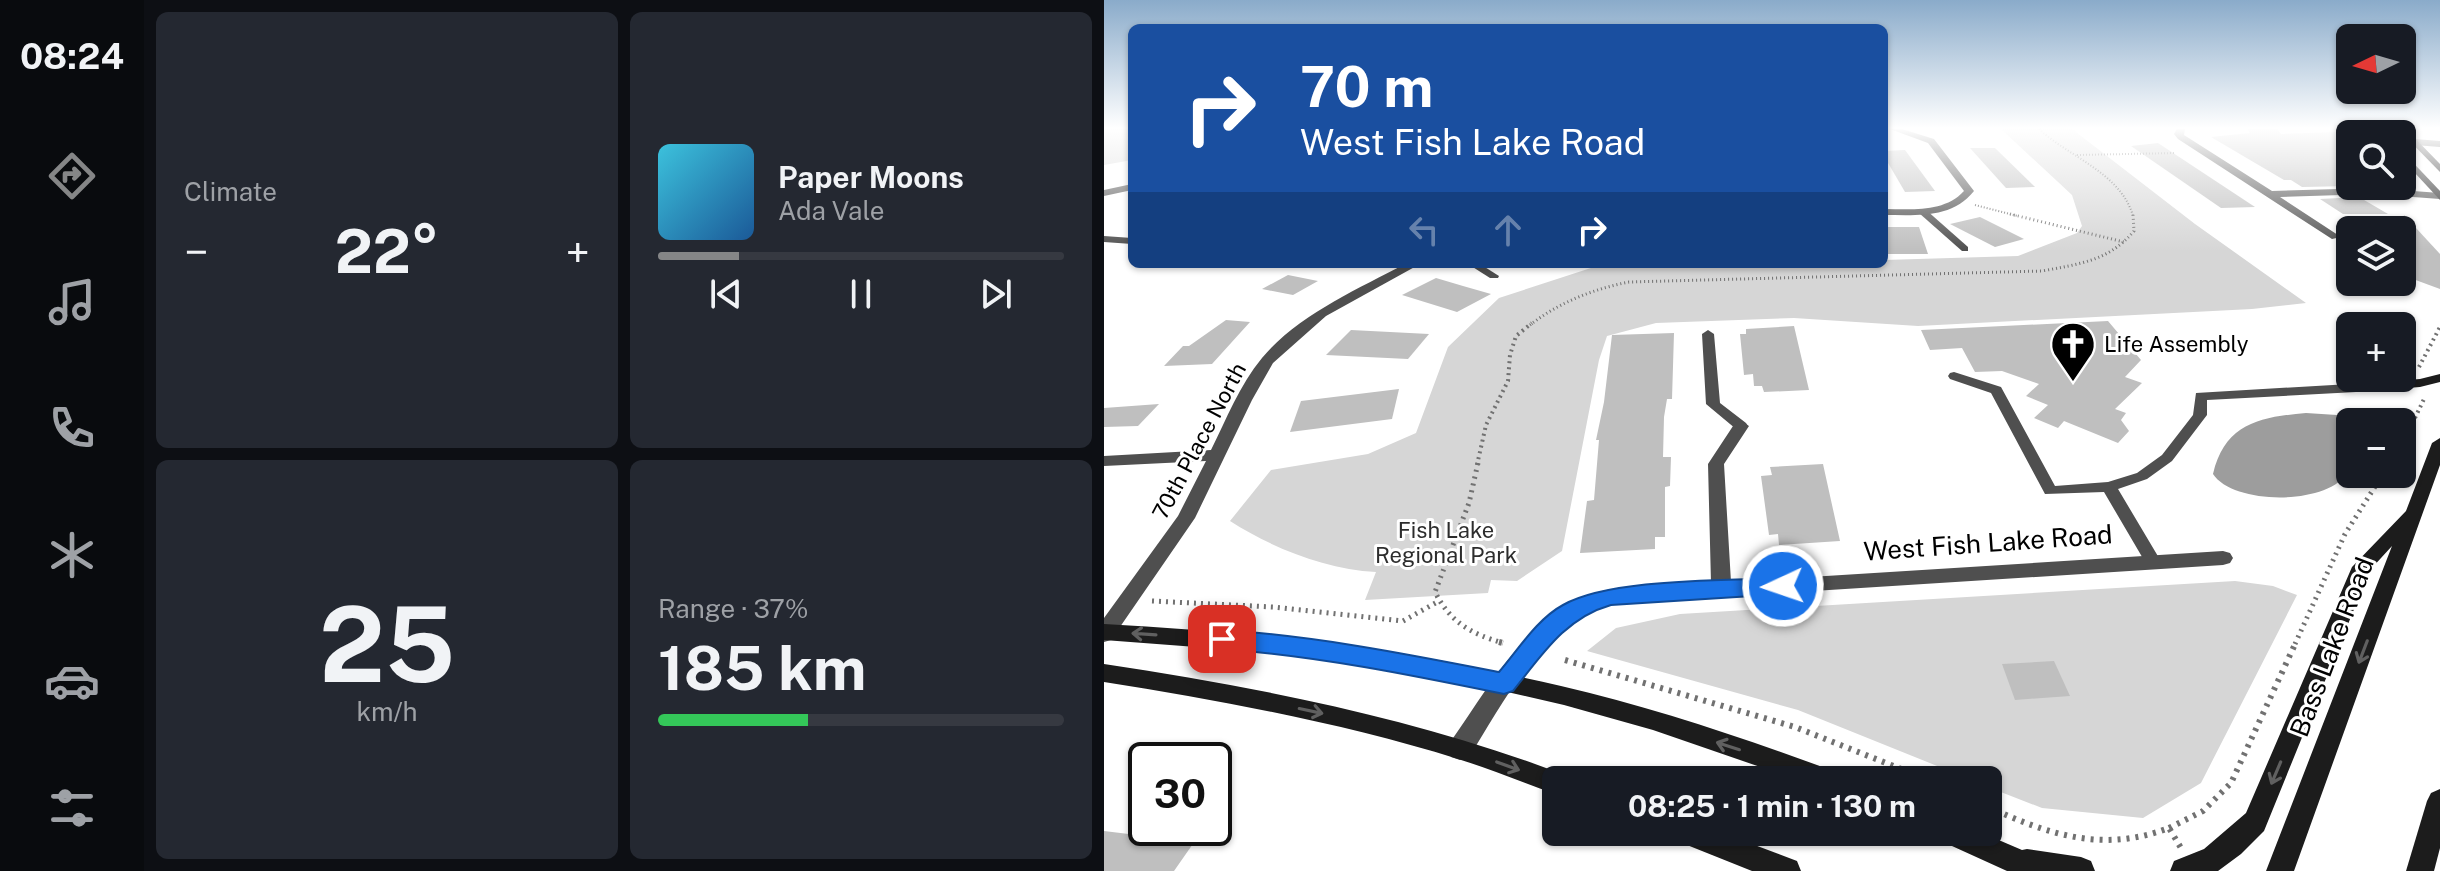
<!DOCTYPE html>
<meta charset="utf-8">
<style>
:root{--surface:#171b24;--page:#242831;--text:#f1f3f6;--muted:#9ea1a6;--line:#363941;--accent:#858687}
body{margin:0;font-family:"Public Sans",sans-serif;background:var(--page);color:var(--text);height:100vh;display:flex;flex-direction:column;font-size:30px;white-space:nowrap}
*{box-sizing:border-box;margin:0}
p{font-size:26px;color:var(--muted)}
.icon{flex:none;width:44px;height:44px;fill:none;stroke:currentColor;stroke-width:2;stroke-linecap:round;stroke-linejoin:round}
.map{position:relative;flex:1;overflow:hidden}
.drawer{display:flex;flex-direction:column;gap:12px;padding:12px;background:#0d0f14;width:960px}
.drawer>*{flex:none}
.hud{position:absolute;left:24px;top:24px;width:760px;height:244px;border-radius:12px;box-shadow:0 2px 6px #0004;background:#1a4fa0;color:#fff;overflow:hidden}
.needle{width:52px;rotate:265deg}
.tools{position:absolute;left:1232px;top:24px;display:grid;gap:16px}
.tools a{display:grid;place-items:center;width:80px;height:80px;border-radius:12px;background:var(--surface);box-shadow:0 2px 6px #0004;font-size:40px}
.speed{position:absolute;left:24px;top:742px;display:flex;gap:16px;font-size:40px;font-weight:700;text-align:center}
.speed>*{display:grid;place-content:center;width:104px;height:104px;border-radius:50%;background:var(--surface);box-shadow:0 2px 6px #0004;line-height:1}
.speed .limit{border:4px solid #111;border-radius:12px;background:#fff;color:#111}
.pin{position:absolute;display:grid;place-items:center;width:68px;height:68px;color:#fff;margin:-34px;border-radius:16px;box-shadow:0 4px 12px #0006}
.me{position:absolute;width:88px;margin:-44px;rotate:267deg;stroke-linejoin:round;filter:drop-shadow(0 0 6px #0008)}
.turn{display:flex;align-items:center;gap:28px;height:168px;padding:0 40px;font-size:36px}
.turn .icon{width:104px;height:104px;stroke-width:2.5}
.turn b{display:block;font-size:56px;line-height:68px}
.lanes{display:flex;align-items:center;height:76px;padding:0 40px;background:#0003;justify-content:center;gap:40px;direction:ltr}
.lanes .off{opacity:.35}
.big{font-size:60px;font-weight:700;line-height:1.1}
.drawer .card{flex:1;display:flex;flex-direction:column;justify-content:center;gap:12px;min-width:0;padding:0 28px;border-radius:12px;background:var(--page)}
.drawer .dial{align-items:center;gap:0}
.dial b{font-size:104px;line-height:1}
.song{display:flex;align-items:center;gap:24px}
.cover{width:96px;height:96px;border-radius:12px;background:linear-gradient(135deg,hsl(190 70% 55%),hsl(210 70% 35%))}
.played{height:8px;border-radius:4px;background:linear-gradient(90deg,var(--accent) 20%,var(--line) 20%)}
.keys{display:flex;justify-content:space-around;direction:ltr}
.heat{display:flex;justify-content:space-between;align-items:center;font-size:44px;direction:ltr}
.charge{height:12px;border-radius:6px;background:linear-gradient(90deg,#34c759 37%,var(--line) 0)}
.drawer .tiles{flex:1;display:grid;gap:12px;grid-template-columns:repeat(2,1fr)}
.trip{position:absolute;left:438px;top:766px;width:460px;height:80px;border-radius:12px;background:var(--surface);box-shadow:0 2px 6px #0004;font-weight:700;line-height:80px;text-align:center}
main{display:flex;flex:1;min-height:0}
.tabs{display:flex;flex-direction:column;width:144px;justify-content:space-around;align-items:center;background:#090b0e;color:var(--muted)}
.tabs .icon{width:56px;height:56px}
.tabs .selected{color:var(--accent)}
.tabs b{font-size:36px;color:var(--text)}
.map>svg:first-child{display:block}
.green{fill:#d6d6d6}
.water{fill:#9d9d9d}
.building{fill:#bfbfbf}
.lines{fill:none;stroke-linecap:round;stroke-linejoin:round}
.path-far4{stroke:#717171;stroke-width:2;stroke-dasharray:1 2;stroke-linecap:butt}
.path-far3{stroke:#717171;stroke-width:3;stroke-dasharray:1 3;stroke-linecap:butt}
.path-far2{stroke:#717171;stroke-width:4;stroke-dasharray:2 4;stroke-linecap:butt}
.path-far1{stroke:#717171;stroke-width:5;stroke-dasharray:2 5;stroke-linecap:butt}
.path{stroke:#717171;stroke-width:6;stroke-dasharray:3 6;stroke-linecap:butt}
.lane{fill:#4f4f4f;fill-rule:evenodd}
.street{fill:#4f4f4f;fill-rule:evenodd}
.secondary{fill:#1c1c1c;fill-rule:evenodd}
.oneway{stroke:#606060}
.route{fill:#1a73e8;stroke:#114b97;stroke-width:2}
.labels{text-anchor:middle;stroke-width:6;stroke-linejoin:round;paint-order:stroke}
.poi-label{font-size:22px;fill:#000;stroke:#fff;text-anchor:start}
.street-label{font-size:22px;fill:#000;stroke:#fff}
.park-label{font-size:22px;fill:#2d2d2d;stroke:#fff}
.near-street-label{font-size:26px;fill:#000;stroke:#fff}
</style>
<main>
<nav class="tabs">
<b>08:24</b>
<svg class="icon selected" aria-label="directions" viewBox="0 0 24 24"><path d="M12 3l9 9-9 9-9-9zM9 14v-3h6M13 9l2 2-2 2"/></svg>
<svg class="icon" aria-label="music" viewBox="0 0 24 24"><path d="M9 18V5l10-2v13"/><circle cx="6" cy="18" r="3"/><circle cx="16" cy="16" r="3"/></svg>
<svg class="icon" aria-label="phone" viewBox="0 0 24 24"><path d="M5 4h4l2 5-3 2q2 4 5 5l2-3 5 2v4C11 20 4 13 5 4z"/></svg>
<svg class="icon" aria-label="climate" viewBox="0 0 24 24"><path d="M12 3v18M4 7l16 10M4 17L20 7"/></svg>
<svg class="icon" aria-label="car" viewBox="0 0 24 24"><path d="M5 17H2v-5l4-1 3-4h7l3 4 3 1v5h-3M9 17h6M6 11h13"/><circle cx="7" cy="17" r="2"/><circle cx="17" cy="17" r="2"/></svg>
<svg class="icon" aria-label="filters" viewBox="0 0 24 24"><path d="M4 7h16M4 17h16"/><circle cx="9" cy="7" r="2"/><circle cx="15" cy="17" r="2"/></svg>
</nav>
<section class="drawer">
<div class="tiles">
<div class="card"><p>Climate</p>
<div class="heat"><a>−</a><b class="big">22°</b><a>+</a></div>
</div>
<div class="card">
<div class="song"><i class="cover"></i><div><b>Paper Moons</b><p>Ada Vale</p></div></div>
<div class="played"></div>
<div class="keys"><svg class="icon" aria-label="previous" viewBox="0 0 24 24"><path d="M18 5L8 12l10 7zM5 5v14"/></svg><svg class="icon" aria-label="pause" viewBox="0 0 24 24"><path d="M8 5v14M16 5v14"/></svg><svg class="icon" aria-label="next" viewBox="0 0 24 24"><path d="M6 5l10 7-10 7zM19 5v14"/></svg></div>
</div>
<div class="card dial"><b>25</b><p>km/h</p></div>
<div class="card"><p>Range · 37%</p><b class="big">185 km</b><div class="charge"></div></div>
</div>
</section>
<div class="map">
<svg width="1336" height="871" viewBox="0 0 1336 871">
<rect width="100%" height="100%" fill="#fff"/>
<g class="green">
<path d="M0 129H28V160L0 165Z"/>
<path d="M897 129H968L1091 224 1202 303 1148 309 814 326 690 318 552 323 503 336 495 360 458 551 413 581 387 580 384 593 261 600 272 572C221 569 168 548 126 521L167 470 264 454 312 433 344 347 395 298 490 267 780 264V260L914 256 973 233 978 226 968 195Z"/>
<path d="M1131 581 1169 586 1193 595 1097 783 1039 818 938 808 884 787V780H868L694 710 483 651 512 628 576 614Z"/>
</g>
<path class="water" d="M1202 413 1233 415 1251 422H1246C1246 436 1251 460 1244 472 1224 506 1129 505 1109 474 1121 423 1157 417 1202 413Z"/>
<g class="building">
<path d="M1143 129H1173L1177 134 1232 132 1246 138V186L1198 187 1187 180H1180L1107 137 1146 133Z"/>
<path d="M1054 143 1151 207 1117 208 1027 146Z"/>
<path d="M866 148H891L931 187 902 188Z"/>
<path d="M801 150 831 191 801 192 780 156V151Z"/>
<path d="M1255 197 1284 214H1239L1216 199Z"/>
<path d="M1300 215 1336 254V289L1298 275Z"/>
<path d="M876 217 920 239 891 247 846 224Z"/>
<path d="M780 227H815L824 254H783Z"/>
<path d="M184 275 214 281 189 295 158 289Z"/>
<path d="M332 278 359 286 387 294 353 312 298 295Z"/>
<path d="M122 320 146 322 108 364 60 366 79 346H85Z"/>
<path d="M1004 321 1037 360 1021 377 1038 383 1011 409 1022 413 1017 420 1025 431 1014 443 960 421 954 428 930 418 944 405 922 396 935 384 898 371 871 372 858 348 826 350 817 330Z"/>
<path d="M690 326 705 390 660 392 658 386H650L649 374 640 375 636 334H642V329Z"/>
<path d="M247 330 325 334 304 359 222 355Z"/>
<path d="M570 333 568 399H563L560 417 559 457H567L566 486 561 487V537H551V549L476 553 483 501 490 500 495 440H492L500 402 508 335Z"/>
<path d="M295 389 288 419 186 432 197 401Z"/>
<path d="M55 404 34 426 0 427V408Z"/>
<path d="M719 464 736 541 675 545 674 534 665 535 657 476 668 475 666 467Z"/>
<path d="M950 661 966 696 911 700 898 664Z"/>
<path d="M47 828H100L70 871H0V831L41 836Z"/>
</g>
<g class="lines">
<g class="path-far4">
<path d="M935 129C965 157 1017 173 1029 216"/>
<path d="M973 155 1072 153"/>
<path d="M871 205 914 216"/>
</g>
<g class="path-far3">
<path d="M906 214 1020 242"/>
<path d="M426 325C454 303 489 289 525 282L938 271C975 264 1005 261 1030 231L1029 214"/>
</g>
<g class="path-far2">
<path d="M1315 367 1336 327"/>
<path d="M1298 445 1321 397"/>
<path d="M373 465 382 425 404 381 406 355 412 336 428 323"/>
</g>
<g class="path-far1">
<path d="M374 463 365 503 331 592C346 622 367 634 399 643"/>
<path d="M48 601 169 607 299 621 335 601"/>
<path d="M1191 644 1241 534 1279 474"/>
</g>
<g class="path">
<path d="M395 642 399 643"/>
<path d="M461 660 691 727 825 780"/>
<path d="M884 807C946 835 999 853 1065 828L1077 848"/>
<path d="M1065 828 1099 811 1127 783 1192 642"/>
</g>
<g class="lane">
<path d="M815 209H821L864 247V251H858L815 213Z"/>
<path d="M364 264H376L395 276 394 278H386Z"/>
<path d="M1259 317 1272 326H1259L1253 320Z"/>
<path d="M604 330 610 334 616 403 642 423 644 426 642 429H632L602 404 598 334Z"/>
<path d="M850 372 897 387 951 486 1004 482 1033 473 1058 455 1089 415 1092 393 1246 384 1248 378H1260L1258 388 1252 392 1103 400V415L1068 461 1043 479 1014 489 1058 563 1056 567 1050 569 1044 567 1000 492 941 494 887 393 846 379 844 376 846 373Z"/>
</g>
<g class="street">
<path d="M786 129H798L830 139 870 191C848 219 812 215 780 215V209C807 209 840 213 860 191L824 143Z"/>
<path d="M1073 129H1081L1080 135 1168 191 1269 188 1336 193V199L1269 194 1176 197 1237 237 1228 239 1074 139 1070 134Z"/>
<path d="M1298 138 1336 141V147L1298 144Z"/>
<path d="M28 184V190L0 196V190Z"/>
<path d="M0 236 28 238V244L0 242Z"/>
<path d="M301 264H316L222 316 169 363 148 400 91 518 7 640 0 642V618L74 516 102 461 0 466V456L107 450C122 420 136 384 158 358 194 315 252 290 301 264Z"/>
<path d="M637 421 645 426 620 464 627 582 1119 551 1126 553 1129 558 1126 563 1119 565 507 604C438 624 401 700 365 757L356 760 347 757 344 749 347 741C388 683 431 601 508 589 540 585 574 585 607 583L604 464 631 423Z"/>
</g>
<g class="secondary">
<path d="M1272 129H1280L1284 134H1276Z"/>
<path d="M1294 129H1302L1336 164V172Z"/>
<path d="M1298 151 1336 191V200L1298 159Z"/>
<path d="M1336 374V382L1316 387 1252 392 1245 388 1252 384 1316 379Z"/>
<path d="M1336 438V465L1190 871H1162L1288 546 1266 570 1160 831 1137 854 1114 871H1066L1070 861 1100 849 1142 813 1248 567 1302 511 1328 443Z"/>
<path d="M0 624C155 632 306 651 457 686 548 707 636 737 724 769L733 772 736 780H694L549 730 460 705 368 684 184 654 0 640Z"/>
<path d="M0 664C157 688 312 718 461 775L463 780H452V794C419 783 387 769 354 759 238 723 119 701 0 682Z"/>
<path d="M1336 789V848L1330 871H1302L1323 801 1327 793Z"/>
<path d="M569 832H616L693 861 697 871H648L573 841Z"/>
<path d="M833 832H876L918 850 923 849 977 857 987 861 991 871H903L837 841Z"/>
</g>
</g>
<defs><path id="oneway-shaft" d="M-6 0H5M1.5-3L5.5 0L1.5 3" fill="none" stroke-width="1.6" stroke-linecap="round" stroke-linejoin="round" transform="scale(2)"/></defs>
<g class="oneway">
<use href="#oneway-shaft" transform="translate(40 634) rotate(-176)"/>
<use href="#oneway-shaft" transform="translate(1259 652) rotate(111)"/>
<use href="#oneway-shaft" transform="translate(207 711) rotate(12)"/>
<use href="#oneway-shaft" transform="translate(624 746) rotate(-162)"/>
<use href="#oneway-shaft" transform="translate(404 766) rotate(20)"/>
<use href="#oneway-shaft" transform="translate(1172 773) rotate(113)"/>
</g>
<linearGradient id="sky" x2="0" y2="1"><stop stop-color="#8aabca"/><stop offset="0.51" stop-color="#fff"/><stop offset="1" stop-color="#fff" stop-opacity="0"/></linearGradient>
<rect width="1336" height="251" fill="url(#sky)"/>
<path class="route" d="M679 578 687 580 690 586 687 592 679 594 507 605C461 618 438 655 409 691L400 694C307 675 214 656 118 649L109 646 106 639 109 633 118 630C212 636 303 654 395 672 414 650 433 619 459 605 507 578 621 581 679 578Z"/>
<defs>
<g id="church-pin" transform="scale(2.3)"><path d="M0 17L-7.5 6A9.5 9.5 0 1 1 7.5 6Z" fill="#000" stroke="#fff"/><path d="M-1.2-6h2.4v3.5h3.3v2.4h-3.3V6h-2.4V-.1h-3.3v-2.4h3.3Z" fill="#fff"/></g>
</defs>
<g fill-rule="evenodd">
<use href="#church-pin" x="969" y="344"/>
</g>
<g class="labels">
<g class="poi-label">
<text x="1000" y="352">Life Assembly</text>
</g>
<g class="street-label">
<text transform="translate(95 441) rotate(-62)" y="8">70th Place North</text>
</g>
<g class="park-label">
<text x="342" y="538">Fish Lake<tspan x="342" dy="25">Regional Park</tspan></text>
</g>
<g class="near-street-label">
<text transform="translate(884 543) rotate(-4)" y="9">West Fish Lake Road</text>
<text transform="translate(1228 647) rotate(-69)" y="9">Bass Lake Road</text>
</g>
</g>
</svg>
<div class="tools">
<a><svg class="needle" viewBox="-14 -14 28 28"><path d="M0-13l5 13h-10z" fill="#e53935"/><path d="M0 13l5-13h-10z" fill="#9ea1a6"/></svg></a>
<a><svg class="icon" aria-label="search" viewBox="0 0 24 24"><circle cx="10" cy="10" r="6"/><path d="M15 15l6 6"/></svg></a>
<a><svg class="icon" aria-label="layers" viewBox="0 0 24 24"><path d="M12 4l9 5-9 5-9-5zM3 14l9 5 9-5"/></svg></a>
<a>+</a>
<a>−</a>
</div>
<div class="speed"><div class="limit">30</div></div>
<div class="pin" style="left:118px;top:639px;background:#d93025"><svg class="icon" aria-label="arrive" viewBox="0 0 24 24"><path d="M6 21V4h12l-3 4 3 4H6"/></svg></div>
<svg class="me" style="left:679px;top:586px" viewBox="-20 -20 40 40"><circle r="17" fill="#1a73e8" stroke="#fff" stroke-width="3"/><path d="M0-11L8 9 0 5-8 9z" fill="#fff"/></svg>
<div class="trip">08:25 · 1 min · 130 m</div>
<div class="hud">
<div class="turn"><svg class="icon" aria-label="right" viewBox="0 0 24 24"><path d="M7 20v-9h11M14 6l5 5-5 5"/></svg><div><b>70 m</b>West Fish Lake Road</div></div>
<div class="lanes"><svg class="icon off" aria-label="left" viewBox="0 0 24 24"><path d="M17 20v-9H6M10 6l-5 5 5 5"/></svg><svg class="icon off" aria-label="ahead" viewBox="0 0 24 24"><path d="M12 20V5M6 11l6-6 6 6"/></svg><svg class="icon" aria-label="right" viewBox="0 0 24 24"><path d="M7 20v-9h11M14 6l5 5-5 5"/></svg></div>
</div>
</div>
</main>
